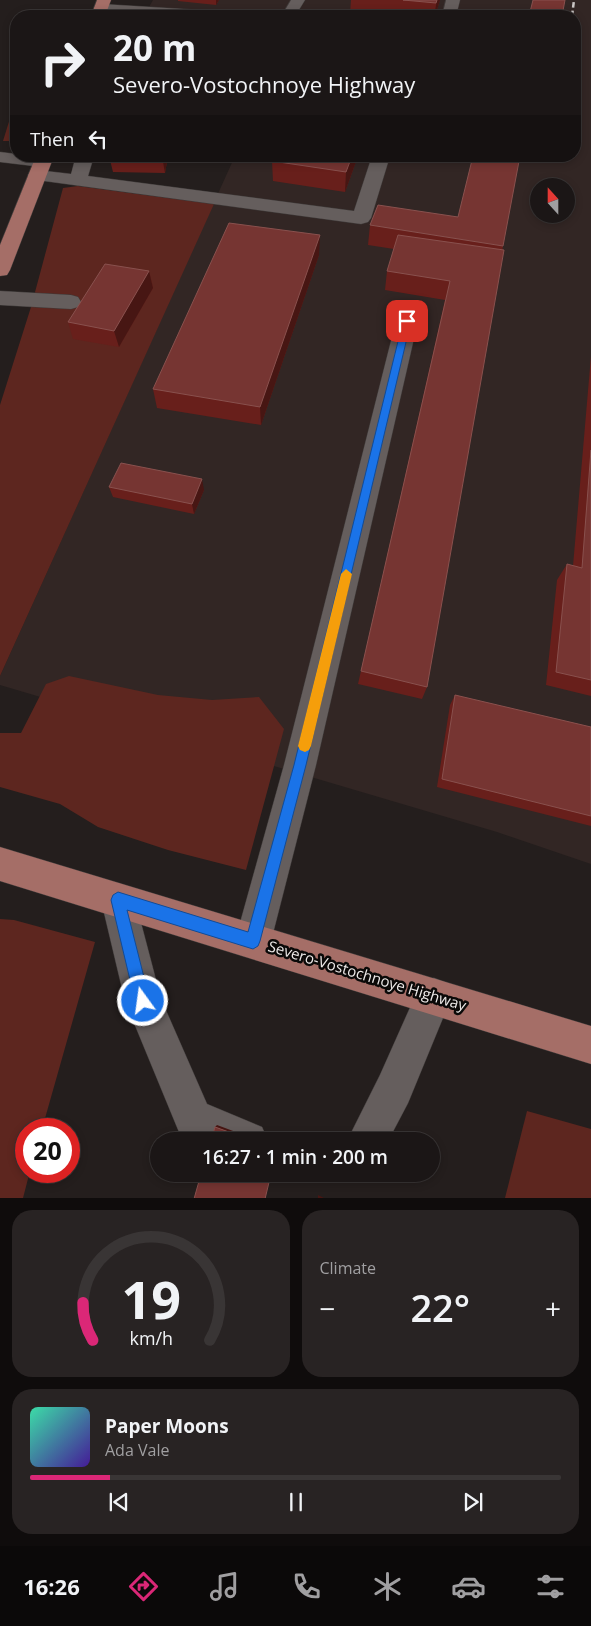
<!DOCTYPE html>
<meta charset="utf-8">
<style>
:root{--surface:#1b1616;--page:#282323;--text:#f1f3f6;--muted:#a09fa1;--line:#393535;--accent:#db2777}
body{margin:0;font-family:"Open Sans",sans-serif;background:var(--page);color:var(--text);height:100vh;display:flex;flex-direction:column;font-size:19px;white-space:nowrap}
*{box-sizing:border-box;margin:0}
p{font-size:16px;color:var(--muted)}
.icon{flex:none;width:28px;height:28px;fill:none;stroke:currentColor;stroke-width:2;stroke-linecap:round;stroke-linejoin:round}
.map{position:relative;height:1198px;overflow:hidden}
.details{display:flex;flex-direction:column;gap:12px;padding:12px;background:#0f0c0c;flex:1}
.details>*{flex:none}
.guide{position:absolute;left:10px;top:10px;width:571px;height:152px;border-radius:20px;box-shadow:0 2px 8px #0003,0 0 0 1px var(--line);background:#1b1616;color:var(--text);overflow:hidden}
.needle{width:32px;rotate:339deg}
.tools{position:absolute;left:530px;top:178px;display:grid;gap:10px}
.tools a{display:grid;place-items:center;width:45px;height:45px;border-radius:50%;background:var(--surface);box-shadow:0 2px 8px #0003,0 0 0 1px var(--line);font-size:25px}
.speed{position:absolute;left:15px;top:1118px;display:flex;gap:10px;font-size:25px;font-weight:700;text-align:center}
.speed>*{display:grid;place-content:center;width:65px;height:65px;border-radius:50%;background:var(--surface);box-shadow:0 2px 8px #0003,0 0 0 1px var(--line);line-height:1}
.speed .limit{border:8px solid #d22;background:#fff;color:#111}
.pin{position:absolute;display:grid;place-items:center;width:42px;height:42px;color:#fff;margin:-21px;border-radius:10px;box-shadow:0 2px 8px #0006}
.me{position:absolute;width:55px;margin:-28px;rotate:346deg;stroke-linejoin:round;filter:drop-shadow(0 0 4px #0008)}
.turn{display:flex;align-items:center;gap:18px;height:105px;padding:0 20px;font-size:22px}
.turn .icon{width:65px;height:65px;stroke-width:2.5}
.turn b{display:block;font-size:35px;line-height:42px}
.then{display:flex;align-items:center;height:48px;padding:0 20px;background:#0003;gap:10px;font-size:19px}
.big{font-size:38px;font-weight:600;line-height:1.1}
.details .widget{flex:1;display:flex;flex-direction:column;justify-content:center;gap:8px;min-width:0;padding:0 18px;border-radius:20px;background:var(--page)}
.details .dial{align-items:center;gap:0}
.dial svg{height:130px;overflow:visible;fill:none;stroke:var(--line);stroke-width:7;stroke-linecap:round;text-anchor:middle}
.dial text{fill:var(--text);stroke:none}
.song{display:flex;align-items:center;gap:15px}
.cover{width:60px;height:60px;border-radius:8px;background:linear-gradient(135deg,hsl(160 70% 55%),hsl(260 70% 35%))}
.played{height:5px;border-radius:2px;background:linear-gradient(90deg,var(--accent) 15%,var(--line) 15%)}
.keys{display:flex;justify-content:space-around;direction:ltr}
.heat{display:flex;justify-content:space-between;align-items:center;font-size:28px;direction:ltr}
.details .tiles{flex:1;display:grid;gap:12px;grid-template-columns:1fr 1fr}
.widget:last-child{grid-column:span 2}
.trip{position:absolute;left:150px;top:1132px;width:290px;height:50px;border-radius:25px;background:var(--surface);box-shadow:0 2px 8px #0003,0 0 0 1px var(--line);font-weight:600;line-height:50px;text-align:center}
.dock{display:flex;height:80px;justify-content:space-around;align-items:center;background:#0b0909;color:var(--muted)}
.dock .icon{width:35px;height:35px}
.dock .on{color:var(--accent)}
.dock b{font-size:22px;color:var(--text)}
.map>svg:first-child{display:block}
.built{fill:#322624;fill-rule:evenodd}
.green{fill:#5d261f}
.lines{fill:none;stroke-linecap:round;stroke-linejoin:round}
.minor-casing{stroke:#3e3a39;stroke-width:1}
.major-casing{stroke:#3e3a39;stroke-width:1}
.minor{fill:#655e5d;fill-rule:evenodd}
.major{fill:#a56e67;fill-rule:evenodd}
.rail{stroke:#c9c5c4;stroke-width:2.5;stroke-dasharray:5.5 3;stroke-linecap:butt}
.wall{fill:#681f1b}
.shaded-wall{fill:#471613}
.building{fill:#763532;stroke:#89514e}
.route{fill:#1a73e8;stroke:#114b97}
.slow{fill:#f59e0b}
.labels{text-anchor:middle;stroke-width:5;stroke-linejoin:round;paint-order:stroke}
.near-street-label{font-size:15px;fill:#eeeae9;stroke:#0b0908}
</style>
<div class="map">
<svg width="591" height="1199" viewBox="0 0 591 1199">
<rect width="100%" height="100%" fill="#241e1d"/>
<path class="built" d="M153 0H591V864L497 832 0 685V676L235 156H575V16H201L148 9ZM539 186H566V214H539Z"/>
<g class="green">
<path d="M16 99V141H3Z"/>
<path d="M78 186 214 204 0 676V405L31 307 63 188Z"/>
<path d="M69 676 158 695 212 700 259 697 284 729 246 870 168 850 98 827 60 804 0 787V733H21L46 684Z"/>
<path d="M0 919 14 920 95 942 42 1129H26V1171H30L23 1198H0Z"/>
<path d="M527 1111 591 1129V1198H505Z"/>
</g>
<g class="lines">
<g class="minor-casing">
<g id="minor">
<path d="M291 0H305L297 13H287L285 10Z"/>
<path d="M446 0H460L456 16H442Z"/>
<path d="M101 4 233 12 238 13 240 16H166L96 11 94 8 96 5Z"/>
<path d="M0 152 16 154V156L48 158 51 162 48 166 42 167 0 162Z"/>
<path d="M76 156H94L88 176 354 211 372 156H390L371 218 368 222 361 224 37 180 31 179 28 175 31 171 37 170 71 174Z"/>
<path d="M0 291 71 295 78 297 81 302 78 307 71 309 0 305Z"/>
<path d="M407 314 415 316 418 321 316 765 271 941 265 953 253 959 241 953 235 941 284 765 396 321 399 316Z"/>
<path d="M118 883 130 888 135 900 161 999 207 1104 262 1127 268 1141H202L179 1132 125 1001 101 900 106 888Z"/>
<path d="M434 978 447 983 452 996 408 1103 388 1141H347L380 1075 421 983Z"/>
</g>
</g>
<g class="major-casing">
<g id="major">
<path d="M97 0H111L105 16H91Z"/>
<path d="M36 156H54L10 270 7 275 0 276V245Z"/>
<path d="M0 847 591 1026V1064L0 881Z"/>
</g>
</g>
<use href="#minor" class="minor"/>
<use href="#major" class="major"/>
<path class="rail" d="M572 16 574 0"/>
</g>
<g class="wall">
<path d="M178 0H219L216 5 178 1Z"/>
<path d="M351 0H440L435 16H373L350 14Z"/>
<path d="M109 156H168L165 173 113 172Z"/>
<path d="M275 156H358L345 192 273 181 272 161Z"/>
<path d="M370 225 503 246 427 687 422 699 358 684 445 300 385 290 387 271 394 249 368 245Z"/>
<path d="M319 255 261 425 157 408 153 389Z"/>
<path d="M149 271 153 288 119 347 73 339 68 322Z"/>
<path d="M591 356V696L546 685 557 580 567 564 573 566Z"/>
<path d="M109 487 204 490 194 514 113 497Z"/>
<path d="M455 695 591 727V826L437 787 450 705Z"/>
</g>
<g class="shaded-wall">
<path d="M216 0H219L216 5Z"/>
<path d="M437 0H440L435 16H434Z"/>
<path d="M162 156H168L165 173Z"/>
<path d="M352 156H358L345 192 346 172Z"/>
<path d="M320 235 319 255 261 425 260 407Z"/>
<path d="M149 271 153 288 119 347 114 331Z"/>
<path d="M202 479 204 490 194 514 192 504Z"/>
<path d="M217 1125 260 1141H254L215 1127Z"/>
<path d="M318 1195 326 1199H318Z"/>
</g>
<g class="building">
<path d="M403 0H437L436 3Z"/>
<path d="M533 0H565L562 16H529Z"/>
<path d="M275 156H352L346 172 272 161Z"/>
<path d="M473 156H520L503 246 370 225 378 205 458 217Z"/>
<path d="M229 223 320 235 260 407 153 389Z"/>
<path d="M398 235 504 250 427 687 361 671 450 281 387 271Z"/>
<path d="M105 264 149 271 114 331 68 322Z"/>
<path d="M591 450V680L556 672 567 564 582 568Z"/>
<path d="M121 463 202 479 192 504 109 487Z"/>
<path d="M455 695 591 727V816L442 779Z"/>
<path d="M215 1127 254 1141H211Z"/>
<path d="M201 1174H271L265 1199H194Z"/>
</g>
<path class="route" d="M407 318 411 321 306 765 260 941 258 946 253 949 127 910 150 1001 148 1006 143 1009 137 1006 135 1001 111 900 113 895 118 892 248 932 294 765 403 321Z"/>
<path class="slow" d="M346 569 352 574 311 746 309 750 305 752 300 750 298 746 341 574Z"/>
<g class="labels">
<g class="near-street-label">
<text transform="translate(367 976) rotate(17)" y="5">Severo-Vostochnoye Highway</text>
</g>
</g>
</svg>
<div class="tools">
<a><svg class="needle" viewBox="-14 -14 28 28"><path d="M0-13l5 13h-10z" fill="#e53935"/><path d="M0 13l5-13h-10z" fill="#a09fa1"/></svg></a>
</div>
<div class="speed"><div class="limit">20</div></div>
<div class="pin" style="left:407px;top:321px;background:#d93025"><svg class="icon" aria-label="arrive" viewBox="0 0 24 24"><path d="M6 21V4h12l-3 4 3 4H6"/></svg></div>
<svg class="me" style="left:143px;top:1001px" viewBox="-20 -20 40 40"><circle r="17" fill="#1a73e8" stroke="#fff" stroke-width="3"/><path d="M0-11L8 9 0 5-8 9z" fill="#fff"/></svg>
<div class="trip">16:27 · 1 min · 200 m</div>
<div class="guide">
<div class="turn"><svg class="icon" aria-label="right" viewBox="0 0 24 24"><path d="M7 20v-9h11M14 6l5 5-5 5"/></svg><div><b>20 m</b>Severo-Vostochnoye Highway</div></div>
<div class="then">Then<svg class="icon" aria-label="left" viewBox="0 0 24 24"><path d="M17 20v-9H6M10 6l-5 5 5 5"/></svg></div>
</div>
</div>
<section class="details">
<div class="tiles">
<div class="widget dial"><svg viewBox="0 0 100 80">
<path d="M14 69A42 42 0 1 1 86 69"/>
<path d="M14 69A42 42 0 0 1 8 46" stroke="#db2777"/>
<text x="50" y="56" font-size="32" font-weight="700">19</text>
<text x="50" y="72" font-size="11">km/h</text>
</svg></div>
<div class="widget"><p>Climate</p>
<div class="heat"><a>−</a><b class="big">22°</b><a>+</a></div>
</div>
<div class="widget">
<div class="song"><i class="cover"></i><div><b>Paper Moons</b><p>Ada Vale</p></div></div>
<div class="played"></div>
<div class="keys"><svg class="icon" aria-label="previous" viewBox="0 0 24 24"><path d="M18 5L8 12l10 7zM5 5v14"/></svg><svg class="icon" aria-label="pause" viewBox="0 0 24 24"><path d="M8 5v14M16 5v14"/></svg><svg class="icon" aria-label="next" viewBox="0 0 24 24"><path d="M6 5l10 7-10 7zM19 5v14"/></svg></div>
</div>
</div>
</section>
<nav class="dock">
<b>16:26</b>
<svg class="icon on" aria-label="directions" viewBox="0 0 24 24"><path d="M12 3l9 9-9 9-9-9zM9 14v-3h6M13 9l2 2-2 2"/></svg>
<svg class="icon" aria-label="music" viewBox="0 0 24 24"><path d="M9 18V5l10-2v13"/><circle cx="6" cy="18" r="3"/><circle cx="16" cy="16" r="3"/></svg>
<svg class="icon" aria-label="phone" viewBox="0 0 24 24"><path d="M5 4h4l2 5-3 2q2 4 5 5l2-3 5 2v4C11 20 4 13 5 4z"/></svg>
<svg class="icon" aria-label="climate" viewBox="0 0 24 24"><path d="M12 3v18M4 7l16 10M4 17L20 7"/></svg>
<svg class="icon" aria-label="car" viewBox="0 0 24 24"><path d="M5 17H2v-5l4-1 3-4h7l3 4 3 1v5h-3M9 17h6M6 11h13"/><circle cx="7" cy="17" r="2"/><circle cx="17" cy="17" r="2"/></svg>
<svg class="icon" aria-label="filters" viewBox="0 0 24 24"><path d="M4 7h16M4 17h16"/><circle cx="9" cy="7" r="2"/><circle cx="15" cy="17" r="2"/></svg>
</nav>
